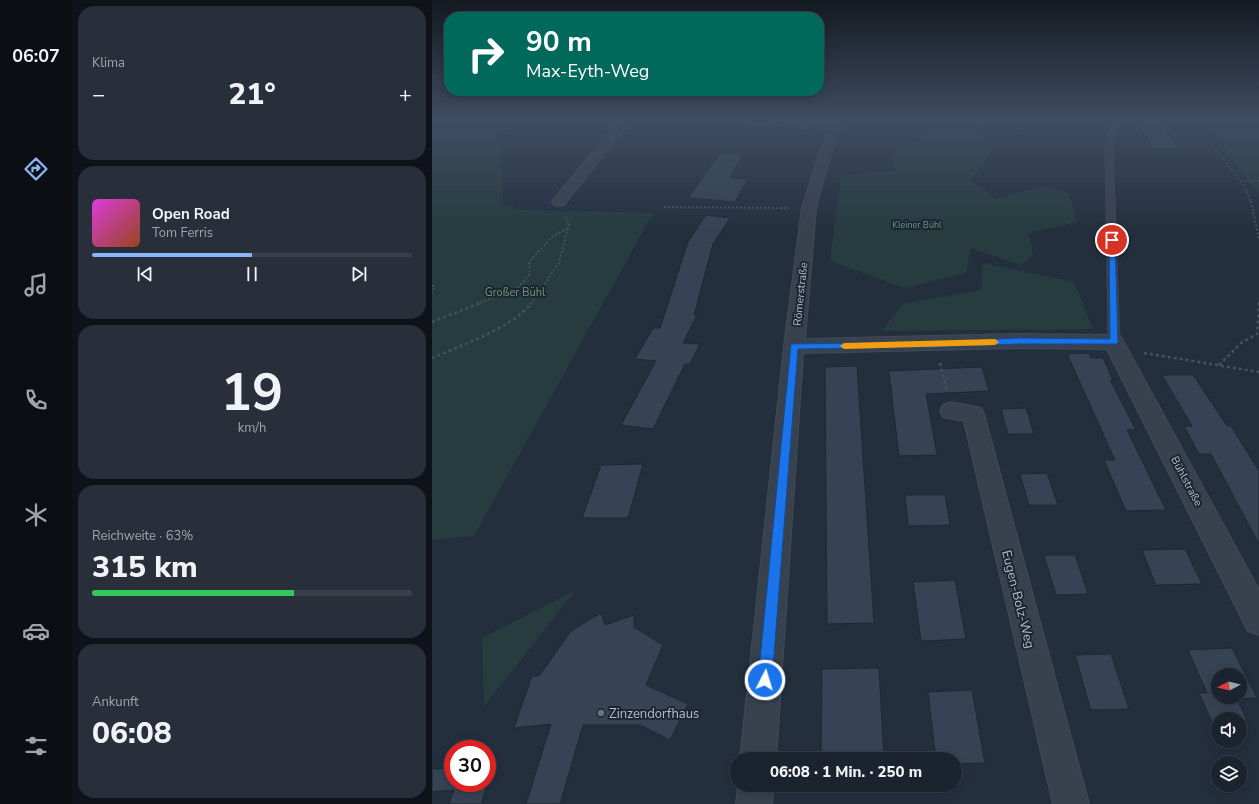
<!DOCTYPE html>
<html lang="de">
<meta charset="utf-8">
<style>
:root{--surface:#1b232e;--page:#282f3a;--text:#f1f3f6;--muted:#a0a4aa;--line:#39404a;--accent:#8ab4f8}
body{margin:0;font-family:"Nunito Sans",sans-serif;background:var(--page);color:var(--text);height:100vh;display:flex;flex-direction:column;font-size:15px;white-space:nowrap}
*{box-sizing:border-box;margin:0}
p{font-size:13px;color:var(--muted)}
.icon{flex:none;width:22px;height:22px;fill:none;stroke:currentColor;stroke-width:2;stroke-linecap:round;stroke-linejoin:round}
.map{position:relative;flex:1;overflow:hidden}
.sheet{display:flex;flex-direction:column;gap:6px;padding:6px;background:#0f1319;width:360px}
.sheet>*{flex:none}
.hud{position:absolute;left:12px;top:12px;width:380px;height:84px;border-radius:16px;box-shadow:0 2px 10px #0003,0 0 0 1px var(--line);background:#00695c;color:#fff;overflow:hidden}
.needle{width:26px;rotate:263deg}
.buttons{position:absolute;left:779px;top:668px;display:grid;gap:8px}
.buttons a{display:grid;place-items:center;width:36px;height:36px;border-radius:50%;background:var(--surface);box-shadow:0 2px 10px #0003,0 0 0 1px var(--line);font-size:20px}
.speed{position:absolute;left:12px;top:740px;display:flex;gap:8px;font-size:20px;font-weight:700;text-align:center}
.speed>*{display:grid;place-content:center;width:52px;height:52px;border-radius:50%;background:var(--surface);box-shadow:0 2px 10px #0003,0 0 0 1px var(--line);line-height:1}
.speed .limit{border:6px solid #d22;background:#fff;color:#111}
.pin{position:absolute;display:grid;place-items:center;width:34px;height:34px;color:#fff;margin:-17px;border:2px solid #fff;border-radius:50%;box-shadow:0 1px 4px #0007}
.me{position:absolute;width:44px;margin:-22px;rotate:5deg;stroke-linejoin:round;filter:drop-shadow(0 0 3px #0008)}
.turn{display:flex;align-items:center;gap:14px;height:84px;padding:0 16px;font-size:18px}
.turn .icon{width:52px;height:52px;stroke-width:2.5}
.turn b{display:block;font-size:28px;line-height:34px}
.big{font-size:30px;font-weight:800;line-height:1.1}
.sheet .tile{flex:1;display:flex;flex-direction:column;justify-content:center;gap:6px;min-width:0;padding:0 14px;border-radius:16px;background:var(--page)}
.sheet .dial{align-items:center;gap:0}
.dial b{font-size:52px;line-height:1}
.song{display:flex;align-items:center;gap:12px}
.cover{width:48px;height:48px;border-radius:6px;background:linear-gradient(135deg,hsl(300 70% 55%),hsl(20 70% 35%))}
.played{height:4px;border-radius:2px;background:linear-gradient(90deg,var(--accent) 50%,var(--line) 50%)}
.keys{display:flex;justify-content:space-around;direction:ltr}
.heat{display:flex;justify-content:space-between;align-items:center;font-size:22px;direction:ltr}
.charge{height:6px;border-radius:3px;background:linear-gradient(90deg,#34c759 63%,var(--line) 0)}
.trip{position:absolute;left:298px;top:752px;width:232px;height:40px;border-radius:20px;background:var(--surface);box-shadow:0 2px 10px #0003,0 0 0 1px var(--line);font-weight:800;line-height:40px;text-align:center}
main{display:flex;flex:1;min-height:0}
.menu{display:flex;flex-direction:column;width:72px;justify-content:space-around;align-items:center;background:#0b0e12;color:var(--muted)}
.menu .icon{width:28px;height:28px}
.menu .active{color:var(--accent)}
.menu b{font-size:18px;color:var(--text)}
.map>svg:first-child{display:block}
.green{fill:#263c3f}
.building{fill:#364354;stroke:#1f2835;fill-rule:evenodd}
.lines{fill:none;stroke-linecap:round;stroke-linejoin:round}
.lane-casing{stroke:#414a57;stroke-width:1}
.street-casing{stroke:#414a57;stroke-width:2}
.path-far2{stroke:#3f5557;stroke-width:1.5;stroke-dasharray:2 2;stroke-linecap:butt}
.path-far1{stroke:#3f5557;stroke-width:2;stroke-dasharray:2 2;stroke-linecap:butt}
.path{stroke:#3f5557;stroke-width:2.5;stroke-dasharray:3 3;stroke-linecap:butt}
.lane{fill:#38414e;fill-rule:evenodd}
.street{fill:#38414e;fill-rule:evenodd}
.route{fill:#1a73e8;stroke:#114b97}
.slow{fill:#f59e0b}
.worship-dot{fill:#6b7280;stroke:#1d2633;stroke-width:1.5}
.labels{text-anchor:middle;stroke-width:4;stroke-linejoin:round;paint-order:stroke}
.far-park-label{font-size:9px;fill:#6b9a76;stroke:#1d2633}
.park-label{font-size:11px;fill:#6b9a76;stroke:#1d2633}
.street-label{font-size:11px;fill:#b4bcc9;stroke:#1d2633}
.near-street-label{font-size:13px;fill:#b4bcc9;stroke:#1d2633}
.near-poi-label{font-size:13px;fill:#b4bcc9;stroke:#1d2633;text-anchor:start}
</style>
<main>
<nav class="menu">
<b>06:07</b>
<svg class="icon active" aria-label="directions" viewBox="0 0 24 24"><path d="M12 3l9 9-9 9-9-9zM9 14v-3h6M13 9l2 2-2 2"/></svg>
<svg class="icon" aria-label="music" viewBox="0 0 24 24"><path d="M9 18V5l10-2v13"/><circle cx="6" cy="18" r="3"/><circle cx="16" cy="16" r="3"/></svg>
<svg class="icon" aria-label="phone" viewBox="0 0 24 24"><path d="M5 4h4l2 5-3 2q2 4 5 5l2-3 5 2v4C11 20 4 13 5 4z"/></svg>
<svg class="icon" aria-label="climate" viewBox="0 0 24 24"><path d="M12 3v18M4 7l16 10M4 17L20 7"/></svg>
<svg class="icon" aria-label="car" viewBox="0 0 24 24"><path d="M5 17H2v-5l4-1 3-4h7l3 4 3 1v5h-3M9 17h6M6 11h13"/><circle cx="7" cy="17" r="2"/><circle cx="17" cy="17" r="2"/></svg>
<svg class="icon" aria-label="filters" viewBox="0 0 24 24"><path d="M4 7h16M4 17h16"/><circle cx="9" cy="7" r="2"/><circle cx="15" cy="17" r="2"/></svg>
</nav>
<section class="sheet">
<div class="tile"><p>Klima</p>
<div class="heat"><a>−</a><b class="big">21°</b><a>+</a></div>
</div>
<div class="tile">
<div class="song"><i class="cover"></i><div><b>Open Road</b><p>Tom Ferris</p></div></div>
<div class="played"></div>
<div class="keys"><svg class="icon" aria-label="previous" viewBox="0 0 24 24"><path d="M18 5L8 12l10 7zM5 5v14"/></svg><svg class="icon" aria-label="pause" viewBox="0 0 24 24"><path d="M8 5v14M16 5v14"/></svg><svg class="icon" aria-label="next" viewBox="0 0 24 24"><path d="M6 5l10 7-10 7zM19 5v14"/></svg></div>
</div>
<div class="tile dial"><b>19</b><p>km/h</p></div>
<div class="tile"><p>Reichweite · 63%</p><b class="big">315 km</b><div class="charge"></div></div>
<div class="tile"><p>Ankunft</p><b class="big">06:08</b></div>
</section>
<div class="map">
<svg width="827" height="804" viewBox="0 0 827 804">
<rect width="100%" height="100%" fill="#242f3e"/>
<g class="green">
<path d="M0 120H68L71 204 90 210 221 213 42 536 0 540Z"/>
<path d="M499 120H544V122L559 153 539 180 564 199 614 186 637 194 645 222 597 233 601 255 589 265 539 248 534 273 473 288 398 261 409 176 463 171 460 145 486 142Z"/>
<path d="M729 120H741L750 132V141L755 146 753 149 749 148Z"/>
<path d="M769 120H827V194Z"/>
<path d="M551 263 642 282 661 329 450 331 470 304 549 290Z"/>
<path d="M144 590 52 706 50 638Z"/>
</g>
<g class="building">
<path d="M703 120H726L747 150 721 148Z"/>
<path d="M288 153 311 154 298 178 316 179 303 202 256 198Z"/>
<path d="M274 215 298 218 281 244 262 315H265L251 343 268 344 258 364H253L221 429 189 425 224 361 203 359 221 328H228L256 242Z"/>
<path d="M657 353 659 358H671L681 380H678L704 430H695L734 510 694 511 672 460H683L635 354Z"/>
<path d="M425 366 442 623 395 624 393 367Z"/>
<path d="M550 367 557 391 494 394 505 455 467 456 457 371Z"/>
<path d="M730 375H761L795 426H799L827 471V544L779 454H767L752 426H760Z"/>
<path d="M594 408 602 434H576L569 409Z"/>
<path d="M211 464 196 518H150L169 465Z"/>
<path d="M615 473 626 505H597L588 474Z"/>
<path d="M473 495H513L518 525 476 526Z"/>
<path d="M753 549 770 584 724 585 710 550Z"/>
<path d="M612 555H643L656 594 624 595Z"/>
<path d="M523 580 534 639 489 641 481 582Z"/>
<path d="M169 613 173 625 202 615V627L231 645 214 685 256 704 238 740 208 725H151L128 804H94L119 724 82 728 100 676H107L139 631Z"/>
<path d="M800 648 825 698 805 699 815 720 786 719V722H780L767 693H775L756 650ZM786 675H808V697H786Z"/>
<path d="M679 654 697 709 659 710 643 655Z"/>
<path d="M447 668 452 759H389L390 669Z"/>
<path d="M540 690 553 763 523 764V759H504L496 692Z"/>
<path d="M55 767H61L49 804H17L22 790 0 792V769L21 768V783H55Z"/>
</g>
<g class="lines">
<g class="lane-casing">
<path id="lane" d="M680 120H686L681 148 688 342 686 345H678L676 342 673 148Z"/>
</g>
<g class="street-casing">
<g id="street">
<path d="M187 120H199L132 205 127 206 122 205 120 202 122 199Z"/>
<path d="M312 120H365L399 122 400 120H412L398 156 384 208 373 339 586 334 682 335 689 337 827 590V635L816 631 675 349 586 348 371 353 344 759H308L352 346 370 208 386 156 397 129 318 123 314 122Z"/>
<path d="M519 402 549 408 552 414 657 804H621L532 421 511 417 508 411 511 405Z"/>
<path d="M306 785H342L340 804H304Z"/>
</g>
</g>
<g class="path-far2">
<path d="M757 120C776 147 808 169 819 202"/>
<path d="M809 181H827"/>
</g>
<g class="path-far1">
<path d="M819 201 827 240"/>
<path d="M232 207 357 208"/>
<path d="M0 286H2L0 293"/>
<path d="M45 304 87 287 98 274 97 262 121 236 135 229"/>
<path d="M99 304 127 263 137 224 134 217"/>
<path d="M827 304V302"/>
</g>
<g class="path">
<path d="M0 322 48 303"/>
<path d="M712 353 827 372"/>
<path d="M0 358C26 347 84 326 99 303"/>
<path d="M508 363 515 391"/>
<path d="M787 365 809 343 825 334 827 303"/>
</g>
<use href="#lane" class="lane"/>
<use href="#street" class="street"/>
</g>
<linearGradient id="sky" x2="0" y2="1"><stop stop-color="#141a22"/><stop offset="0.52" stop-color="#3f4d63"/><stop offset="1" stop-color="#3f4d63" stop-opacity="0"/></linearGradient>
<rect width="827" height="232" fill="url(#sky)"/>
<path class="route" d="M677 238 683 240 686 342 685 344H586L504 347 366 349 340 680 338 684 333 686 328 684 326 680 359 344 504 342 586 338 678 339Z"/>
<path class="slow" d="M563 339 567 342 563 345 412 349 408 346 412 343Z"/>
<circle class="worship-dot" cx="169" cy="713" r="4"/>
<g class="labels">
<g class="far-park-label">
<text x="485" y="228">Kleiner Bühl</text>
</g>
<g class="park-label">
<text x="83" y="296">Großer Bühl</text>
</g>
<g class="street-label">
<text transform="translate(368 294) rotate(-84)" y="4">Römerstraße</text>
<text transform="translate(755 481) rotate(62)" y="4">Bühlstraße</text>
</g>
<g class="near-street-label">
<text transform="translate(587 599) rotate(76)" y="5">Eugen-Bolz-Weg</text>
</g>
<g class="near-poi-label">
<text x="177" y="718">Zinzendorfhaus</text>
</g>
</g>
</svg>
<div class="buttons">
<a><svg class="needle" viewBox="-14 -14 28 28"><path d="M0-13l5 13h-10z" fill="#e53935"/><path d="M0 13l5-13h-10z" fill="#a0a4aa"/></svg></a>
<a><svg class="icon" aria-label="sound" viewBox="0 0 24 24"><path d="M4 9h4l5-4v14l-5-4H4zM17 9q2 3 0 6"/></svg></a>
<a><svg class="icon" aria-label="layers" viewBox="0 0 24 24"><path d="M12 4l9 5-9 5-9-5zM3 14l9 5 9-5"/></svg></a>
</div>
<div class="speed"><div class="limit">30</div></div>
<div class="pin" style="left:680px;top:240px;background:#d93025"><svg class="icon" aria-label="arrive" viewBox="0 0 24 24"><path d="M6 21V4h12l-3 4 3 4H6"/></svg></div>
<svg class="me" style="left:333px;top:680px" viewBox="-20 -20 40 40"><circle r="17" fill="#1a73e8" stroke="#fff" stroke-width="3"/><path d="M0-11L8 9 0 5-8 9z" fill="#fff"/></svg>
<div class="trip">06:08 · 1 Min. · 250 m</div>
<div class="hud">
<div class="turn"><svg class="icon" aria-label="right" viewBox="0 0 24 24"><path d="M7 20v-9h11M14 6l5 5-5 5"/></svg><div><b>90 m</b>Max-Eyth-Weg</div></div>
</div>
</div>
</main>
